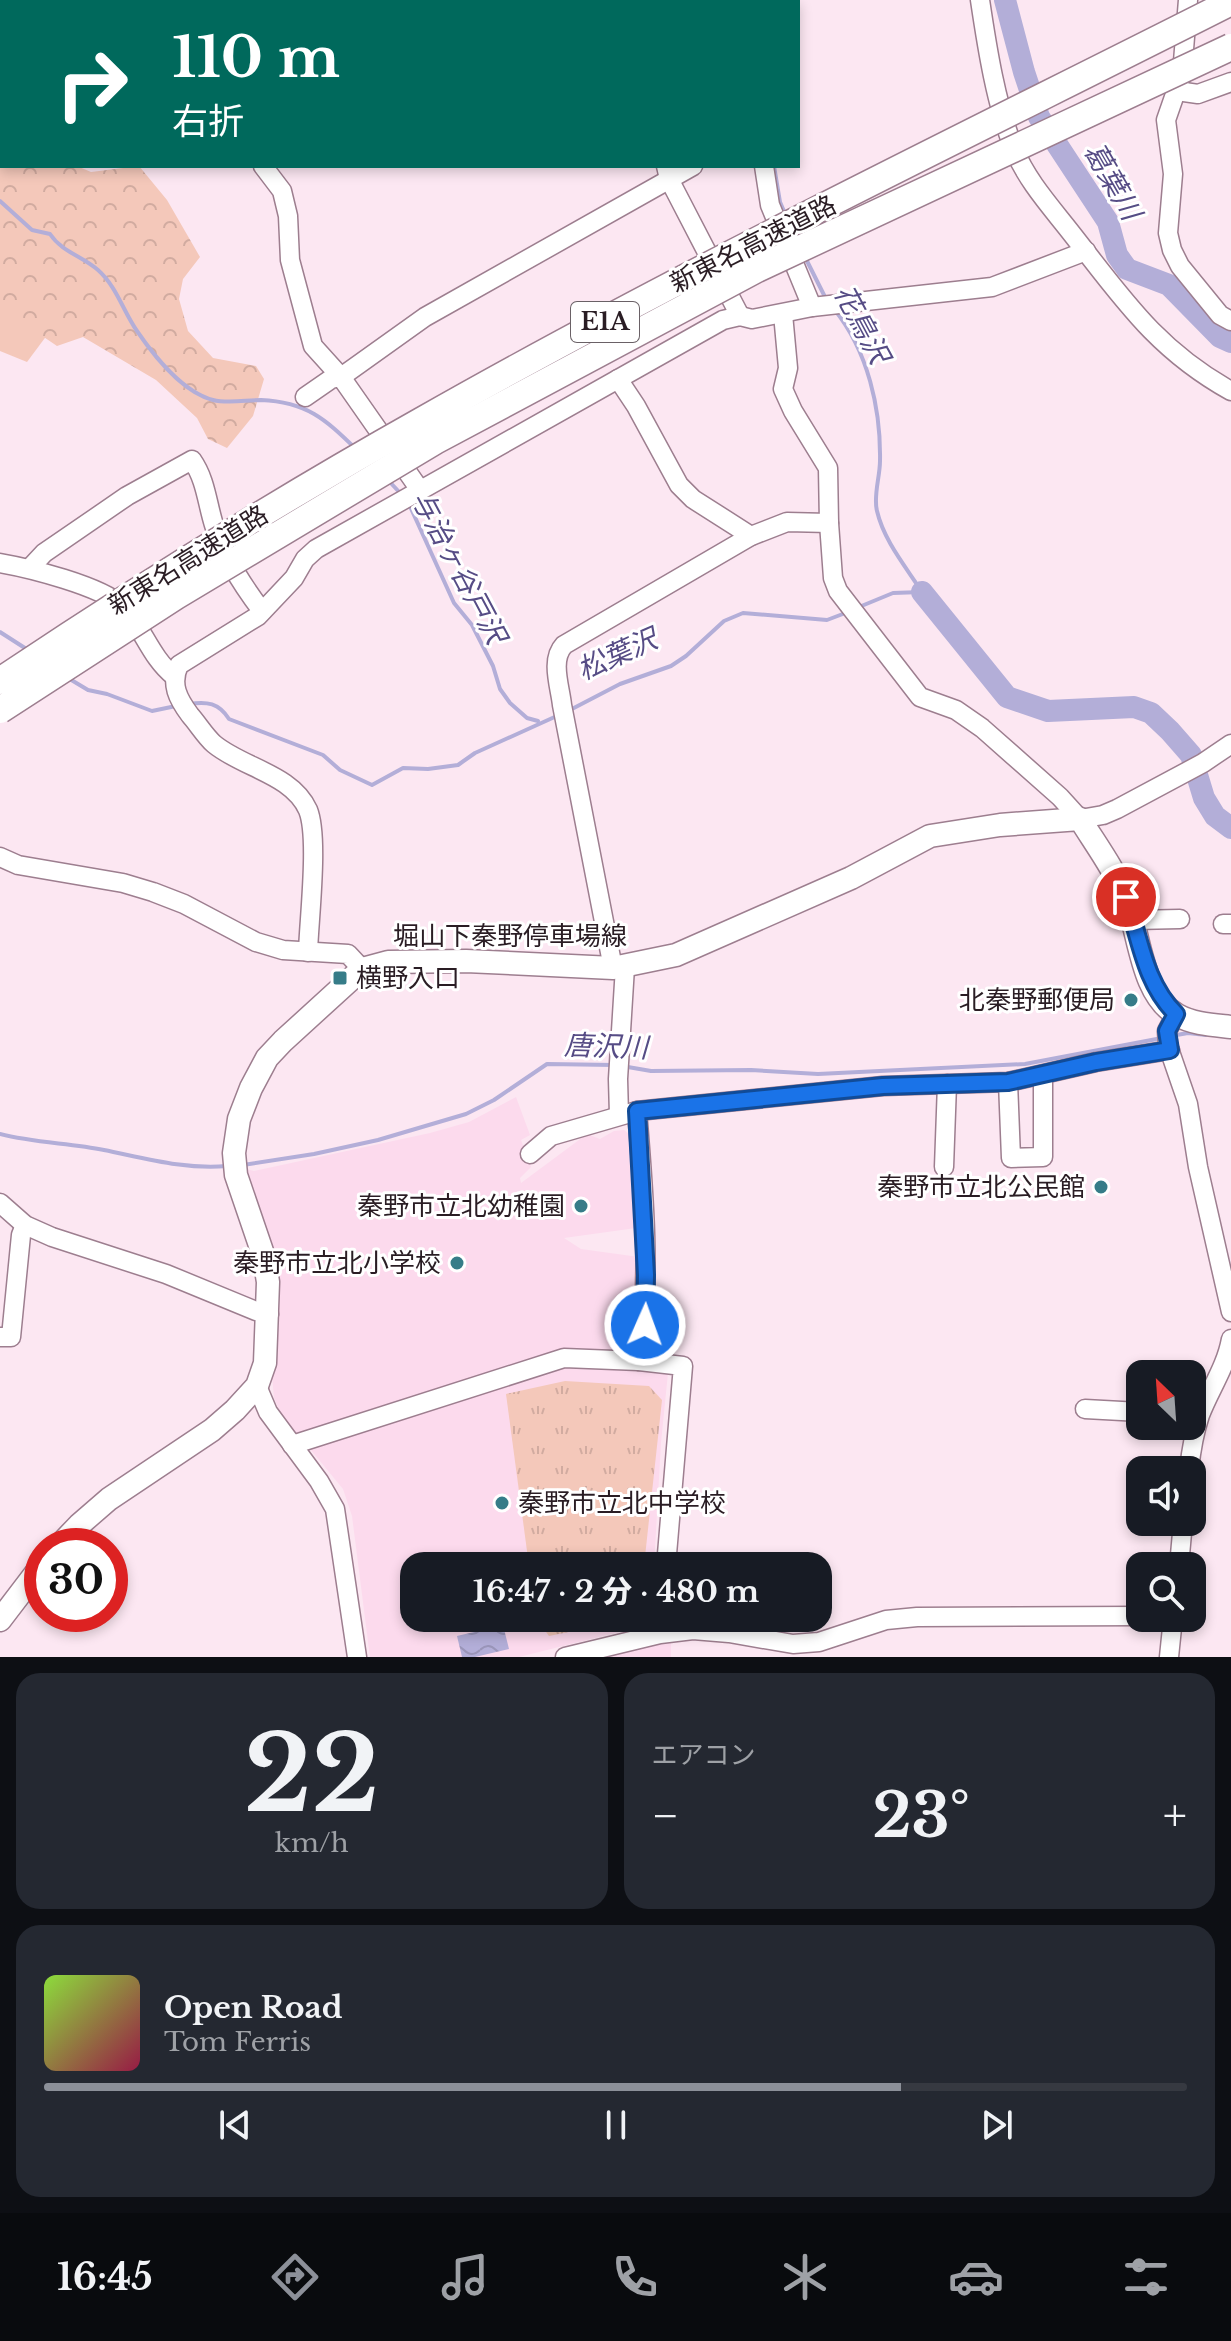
<!DOCTYPE html>
<html lang="ja">
<meta charset="utf-8">
<style>
:root{--surface:#171b24;--page:#242831;--text:#f1f3f6;--muted:#9ea1a6;--line:#363941;--accent:#8c9099}
body{margin:0;font-family:"Libre Baskerville","Noto Sans JP",serif;background:var(--page);color:var(--text);height:100vh;display:flex;flex-direction:column;font-size:30px;white-space:nowrap}
*{box-sizing:border-box;margin:0}
p{font-size:26px;color:var(--muted)}
.icon{flex:none;width:44px;height:44px;fill:none;stroke:currentColor;stroke-width:2;stroke-linecap:round;stroke-linejoin:round}
.map{position:relative;height:1657px;overflow:hidden}
.panel{display:flex;flex-direction:column;gap:16px;padding:16px;background:#0d0f14;flex:1}
.panel>*{flex:none}
.guide{position:absolute;left:0px;top:0px;width:800px;height:168px;box-shadow:0 4px 12px #0003;background:#00695c;color:#fff;overflow:hidden}
.needle{width:52px;rotate:335deg}
.controls{position:absolute;left:1126px;top:1360px;display:grid;gap:16px}
.controls a{display:grid;place-items:center;width:80px;height:80px;border-radius:16px;background:var(--surface);box-shadow:0 4px 12px #0003;font-size:40px}
.speed{position:absolute;left:24px;top:1528px;display:flex;gap:16px;font-size:40px;font-weight:700;text-align:center}
.speed>*{display:grid;place-content:center;width:104px;height:104px;border-radius:50%;background:var(--surface);box-shadow:0 4px 12px #0003;line-height:1}
.speed .limit{border:12px solid #d22;background:#fff;color:#111}
.pin{position:absolute;display:grid;place-items:center;width:68px;height:68px;color:#fff;margin:-34px;border:4px solid #fff;border-radius:50%;box-shadow:0 2px 8px #0007}
.me{position:absolute;width:88px;margin:-44px;rotate:2deg;stroke-linejoin:round;filter:drop-shadow(0 0 6px #0008)}
.turn{display:flex;align-items:center;gap:28px;height:168px;padding:0 40px;font-size:36px}
.turn .icon{width:104px;height:104px;stroke-width:2.5}
.turn b{display:block;font-size:56px;line-height:68px}
.big{font-size:60px;font-weight:800;line-height:1.1}
.panel .widget{flex:1;display:flex;flex-direction:column;justify-content:center;gap:12px;min-width:0;padding:0 28px;border-radius:24px;background:var(--page)}
.panel .dial{align-items:center;gap:0}
.dial b{font-size:104px;line-height:1}
.song{display:flex;align-items:center;gap:24px}
.cover{width:96px;height:96px;border-radius:12px;background:linear-gradient(135deg,hsl(90 70% 55%),hsl(340 70% 35%))}
.played{height:8px;border-radius:4px;background:linear-gradient(90deg,var(--accent) 75%,var(--line) 75%)}
.keys{display:flex;justify-content:space-around;direction:ltr}
.heat{display:flex;justify-content:space-between;align-items:center;font-size:44px;direction:ltr}
.panel .tiles{flex:1;display:grid;gap:16px;grid-template-columns:1fr 1fr}
.widget:last-child{grid-column:span 2}
.trip{position:absolute;left:400px;top:1552px;width:432px;height:80px;border-radius:24px;background:var(--surface);box-shadow:0 4px 12px #0003;font-weight:800;line-height:80px;text-align:center}
.tab-bar{display:flex;height:128px;justify-content:space-around;align-items:center;background:#090b0e;color:var(--muted)}
.tab-bar .icon{width:56px;height:56px}
.tab-bar .active{color:var(--accent)}
.tab-bar b{font-size:36px;color:var(--text)}
.map>svg:first-child{display:block}
.built{fill:#fcdaed}
.grass{fill:#f4c8ba}
.forest{fill:url(#forest-crowns)}
.park{fill:url(#park-tufts)}
.water{fill:url(#water-waves)}
.lines{fill:none;stroke-linecap:round;stroke-linejoin:round}
.stream{stroke:#b3aed8;stroke-width:4}
.river{stroke:#b3aed8;stroke-width:22}
.minor-casing{stroke:#9d7e8f;stroke-width:21}
.major-casing{stroke:#9d7e8f;stroke-width:25}
.minor{stroke:#fff;stroke-width:18}
.major{stroke:#fff;stroke-width:22}
.highway-bridge-casing{stroke:#9d7e8f;stroke-width:29;stroke-linecap:butt}
.highway-bridge{stroke:#fff;stroke-width:26}
.route-casing{stroke:#114b97;stroke-width:20}
.route{stroke:#1a73e8;stroke-width:14}
.poi-dot{fill:#367c88;stroke:#fff;stroke-width:3}
.labels{text-anchor:middle;stroke-width:6;stroke-linejoin:round;paint-order:stroke}
.shield{fill:#fff;stroke:#6a6166;stroke-width:2}
.shield-label{font-size:24px;font-weight:bold;fill:#2a1d24}
.street-label{font-size:26px;fill:#2a1d24;stroke:#fff}
.poi-label{font-size:26px;fill:#2a1d24;stroke:#fff;text-anchor:end}
.water-label{font-size:28px;font-style:italic;fill:#564c85;stroke:#fff}
</style>
<div class="map">
<svg width="1231" height="1657" viewBox="0 0 1231 1657">
<defs>
<pattern id="forest-crowns" width="20" height="18" patternUnits="userSpaceOnUse" patternTransform="scale(2)"><rect width="20" height="18" fill="#f4c8ba"/><path d="M2 6a3 3 0 1 1 6 0M12 15a3 3 0 1 1 6 0" fill="none" stroke="#d1aba0"/></pattern>
<pattern id="park-tufts" width="24" height="20" patternUnits="userSpaceOnUse" patternTransform="scale(2)"><rect width="24" height="20" fill="#f4c8ba"/><path d="M3 7l-1-3M5 7V3M7 7l1-3M15 17l-1-3M17 17v-4M19 17l1-3" fill="none" stroke="#d1aba0"/></pattern>
<pattern id="water-waves" width="16" height="10" patternUnits="userSpaceOnUse" patternTransform="scale(2)"><rect width="16" height="10" fill="#b3aed8"/><path d="M0 5q4-4 8 0t8 0" fill="none" stroke="#9a95b9"/></pattern>
</defs>
<rect width="100%" height="100%" fill="#fce7f2"/>
<g class="built">
<path d="M516 1097 530 1135 521 1140 531 1167 520 1178 521 1183 587 1134 600 1139 614 1131 624 1130 630 1135 636 1228 564 1238 581 1249 639 1257 634 1348 629 1355 563 1352 302 1435 296 1434 280 1412 274 1398 272 1375 277 1355 279 1303 277 1270 246 1169 254 1171 430 1133 469 1122Z"/>
<path d="M563 1366 668 1373 661 1443 654 1566H414V1618H652L651 1624 519 1657H370L352 1516 343 1489 310 1449Z"/>
<path d="M671 1639V1657H612L613 1653Z"/>
</g>
<path class="grass" d="M0 273 59 319 27 362 0 351Z"/>
<path class="forest" d="M0 128 2 166H77L91 172 139 166 167 200 200 257 183 279 179 299 188 331 213 358 256 366 264 379 253 416 227 448 208 439 197 418 156 380 83 337 57 346 29 327 24 318 0 312Z"/>
<g class="park">
<path d="M565 1381 649 1386 662 1400 644 1566H529L506 1394Z"/>
<path d="M536 1618H638L549 1636Z"/>
</g>
<path class="water" d="M503 1625 509 1649 475 1657H462L457 1636Z"/>
<g class="lines">
<g class="stream">
<path d="M539 0 543 2"/>
<path d="M774 166 780 202 786 216"/>
<path d="M0 201 32 230 50 234C62 252 82 256 98 270 117 287 123 311 137 331 154 356 183 392 213 400 228 404 246 400 261 400 307 402 325 419 356 449"/>
<path d="M805 257 826 299"/>
<path d="M834 309C868 351 881 409 880 461 880 477 873 496 877 511 884 541 906 567 922 592"/>
<path d="M388 480 401 494"/>
<path d="M409 504 454 603 472 625 493 666 500 689 510 703 527 718 538 721"/>
<path d="M859 607 893 593 922 592"/>
<path d="M0 632 28 650"/>
<path d="M68 678 88 690 107 694 152 711 176 706"/>
<path d="M189 704C207 701 219 703 229 719L323 755 340 770 372 785 403 768 428 769 458 765 475 753 559 715"/>
<path d="M570 710 620 684 671 666 686 656 724 621 743 613 827 620 848 612"/>
<path d="M1171 1036 1188 1033 1206 1035"/>
<path d="M622 1066 651 1071 751 1070 818 1074 1025 1064 1162 1038"/>
<path d="M0 1134C34 1143 70 1143 104 1150 144 1158 186 1170 227 1166"/>
<path d="M243 1165 314 1154 378 1140 466 1114 494 1100 547 1064 614 1065"/>
</g>
<g class="river">
<path d="M1005 0 1024 72 1039 117 1108 222 1117 255 1127 269 1169 285 1220 337 1231 342"/>
<path d="M922 592 1007 697 1048 711 1134 707 1151 713 1170 731 1191 755 1204 798 1215 816 1231 828"/>
</g>
<g class="minor-casing">
<g id="minor">
<path d="M147 0 148 2"/>
<path d="M303 0 304 2"/>
<path d="M681 0 682 2"/>
<path d="M980 0C987 47 996 105 1014 149 1027 181 1051 207 1072 234 1123 299 1157 350 1231 391"/>
<path d="M1188 0 1182 74 1166 120 1173 174 1168 233 1172 250 1180 266 1220 315 1231 321"/>
<path d="M1177 91 1198 94 1231 82"/>
<path d="M263 166 282 191 288 216 290 260 313 346 341 377 420 490"/>
<path d="M666 166 669 179 740 316"/>
<path d="M764 166 770 205 812 307"/>
<path d="M783 314 788 368 783 389 793 411 828 468 829 523 833 578 838 591 920 697 956 710 982 728 1060 797 1080 819 1103 815 1117 809 1203 763 1231 744"/>
<path d="M618 379 636 406 679 485 693 499 751 536"/>
<path d="M305 397 331 379 341 377 425 317 693 166"/>
<path d="M0 563C29 568 101 586 122 606 143 627 150 657 174 676"/>
<path d="M30 568 44 553 127 496 192 460C206 480 207 503 214 525 223 555 243 586 262 611"/>
<path d="M0 857 18 865 123 883 153 892 184 904 256 942 283 950 348 954 362 969"/>
<path d="M1134 920 1180 919"/>
<path d="M1223 924H1231"/>
<path d="M308 952C309 919 319 837 308 810 292 774 243 768 214 744 205 736 198 724 190 715 178 699 170 684 179 665L258 616 294 578 305 559 316 549 723 320 740 316 752 319 812 307 992 287 1086 251"/>
<path d="M613 968 562 705C560 686 550 660 564 645L751 536 787 522 829 523"/>
<path d="M1176 1014 1167 1031 1168 1046 1188 1104 1198 1167 1231 1312"/>
<path d="M1008 1082 1011 1158 1043 1157V1075"/>
<path d="M637 1111C644 1194 651 1279 639 1361"/>
<path d="M619 1115 618 1079 625 967"/>
<path d="M530 1154 551 1136 637 1111 883 1086 1008 1082 1096 1062 1170 1050"/>
<path d="M944 1167 947 1084"/>
<path d="M0 1203 25 1225 52 1237 166 1274 256 1311 269 1314"/>
<path d="M0 1337H11L21 1235 25 1225"/>
<path d="M257 1386 268 1412 319 1481 335 1509 357 1657"/>
<path d="M1085 1409 1140 1412"/>
<path d="M292 1445 564 1358 639 1361 683 1366 666 1566"/>
<path d="M1189 1470C1191 1451 1194 1433 1200 1415 1210 1389 1226 1367 1231 1339"/>
<path d="M1179 1566 1183 1522"/>
<path d="M565 1657 660 1634 693 1630 729 1633 793 1644 819 1642 886 1620 917 1617 1140 1616"/>
<path d="M1169 1657 1173 1618"/>
</g>
</g>
<g class="major-casing">
<g id="major">
<path d="M59 1546 79 1525 109 1499 212 1430 235 1410 257 1386 265 1363 268 1282 264 1257 236 1175 234 1153 239 1119 251 1088 267 1058 283 1041 362 969 388 962 466 961 613 968 676 955 851 878 930 836 1000 825 1080 819C1096 845 1115 870 1126 899 1140 935 1141 994 1177 1015 1193 1024 1213 1025 1231 1027"/>
<path d="M0 1620 42 1565"/>
</g>
</g>
<use href="#minor" class="minor"/>
<use href="#major" class="major"/>
<g class="highway-bridge-casing">
<g id="highway-bridge">
<path d="M0 681C137 589 277 502 421 421 685 271 960 139 1231 2"/>
<path d="M0 710 176 596 435 441 757 269 1231 47"/>
</g>
</g>
<use href="#highway-bridge" class="highway-bridge"/>
</g>
<g class="lines">
<g class="route-casing">
<path id="route" d="M645 1325 646 1275 637 1111 883 1086 1008 1082 1096 1062 1170 1050 1167 1031 1176 1014C1144 982 1140 938 1126 897"/>
</g>
<use href="#route" class="route"/>
</g>
<g class="poi-dot">
<rect x="332" y="970" width="16" height="16" rx="4"/>
<circle cx="1131" cy="1000" r="8"/>
<circle cx="1101" cy="1187" r="8"/>
<circle cx="581" cy="1206" r="8"/>
<circle cx="457" cy="1263" r="8"/>
<circle cx="502" cy="1503" r="8"/>
</g>
<g class="labels">
<rect class="shield" x="571" y="302" width="68" height="40" rx="6"/>
<g class="shield-label">
<text x="605" y="330">E1A</text>
</g>
<g class="street-label">
<text transform="translate(753 244) rotate(-27)" y="9">新東名高速道路</text>
<text transform="translate(188 560) rotate(-32)" y="9">新東名高速道路</text>
<text x="510" y="945">堀山下秦野停車場線</text>
</g>
<g class="poi-label">
<text x="356" y="987" text-anchor="start">横野入口</text>
<text x="1115" y="1009">北秦野郵便局</text>
<text x="1085" y="1196">秦野市立北公民館</text>
<text x="565" y="1215">秦野市立北幼稚園</text>
<text x="441" y="1272">秦野市立北小学校</text>
<text x="518" y="1512" text-anchor="start">秦野市立北中学校</text>
</g>
<g class="water-label">
<text transform="translate(1113 181) rotate(60)" y="10">葛葉川</text>
<text transform="translate(862 324) rotate(62)" y="10">花鳥沢</text>
<text transform="translate(459 567) rotate(62)" y="10">与治ヶ谷戸沢</text>
<text transform="translate(617 654) rotate(-24)" y="10">松葉沢</text>
<text transform="translate(606 1046) rotate(2)" y="10">唐沢川</text>
</g>
</g>
</svg>
<div class="controls">
<a><svg class="needle" viewBox="-14 -14 28 28"><path d="M0-13l5 13h-10z" fill="#e53935"/><path d="M0 13l5-13h-10z" fill="#9ea1a6"/></svg></a>
<a><svg class="icon" aria-label="sound" viewBox="0 0 24 24"><path d="M4 9h4l5-4v14l-5-4H4zM17 9q2 3 0 6"/></svg></a>
<a><svg class="icon" aria-label="search" viewBox="0 0 24 24"><circle cx="10" cy="10" r="6"/><path d="M15 15l6 6"/></svg></a>
</div>
<div class="speed"><div class="limit">30</div></div>
<div class="pin" style="left:1126px;top:897px;background:#d93025"><svg class="icon" aria-label="arrive" viewBox="0 0 24 24"><path d="M6 21V4h12l-3 4 3 4H6"/></svg></div>
<svg class="me" style="left:645px;top:1325px" viewBox="-20 -20 40 40"><circle r="17" fill="#1a73e8" stroke="#fff" stroke-width="3"/><path d="M0-11L8 9 0 5-8 9z" fill="#fff"/></svg>
<div class="trip">16:47 · 2 分 · 480 m</div>
<div class="guide">
<div class="turn"><svg class="icon" aria-label="right" viewBox="0 0 24 24"><path d="M7 20v-9h11M14 6l5 5-5 5"/></svg><div><b>110 m</b>右折</div></div>
</div>
</div>
<section class="panel">
<div class="tiles">
<div class="widget dial"><b>22</b><p>km/h</p></div>
<div class="widget"><p>エアコン</p>
<div class="heat"><a>−</a><b class="big">23°</b><a>+</a></div>
</div>
<div class="widget">
<div class="song"><i class="cover"></i><div><b>Open Road</b><p>Tom Ferris</p></div></div>
<div class="played"></div>
<div class="keys"><svg class="icon" aria-label="previous" viewBox="0 0 24 24"><path d="M18 5L8 12l10 7zM5 5v14"/></svg><svg class="icon" aria-label="pause" viewBox="0 0 24 24"><path d="M8 5v14M16 5v14"/></svg><svg class="icon" aria-label="next" viewBox="0 0 24 24"><path d="M6 5l10 7-10 7zM19 5v14"/></svg></div>
</div>
</div>
</section>
<nav class="tab-bar">
<b>16:45</b>
<svg class="icon active" aria-label="directions" viewBox="0 0 24 24"><path d="M12 3l9 9-9 9-9-9zM9 14v-3h6M13 9l2 2-2 2"/></svg>
<svg class="icon" aria-label="music" viewBox="0 0 24 24"><path d="M9 18V5l10-2v13"/><circle cx="6" cy="18" r="3"/><circle cx="16" cy="16" r="3"/></svg>
<svg class="icon" aria-label="phone" viewBox="0 0 24 24"><path d="M5 4h4l2 5-3 2q2 4 5 5l2-3 5 2v4C11 20 4 13 5 4z"/></svg>
<svg class="icon" aria-label="climate" viewBox="0 0 24 24"><path d="M12 3v18M4 7l16 10M4 17L20 7"/></svg>
<svg class="icon" aria-label="car" viewBox="0 0 24 24"><path d="M5 17H2v-5l4-1 3-4h7l3 4 3 1v5h-3M9 17h6M6 11h13"/><circle cx="7" cy="17" r="2"/><circle cx="17" cy="17" r="2"/></svg>
<svg class="icon" aria-label="filters" viewBox="0 0 24 24"><path d="M4 7h16M4 17h16"/><circle cx="9" cy="7" r="2"/><circle cx="15" cy="17" r="2"/></svg>
</nav>
